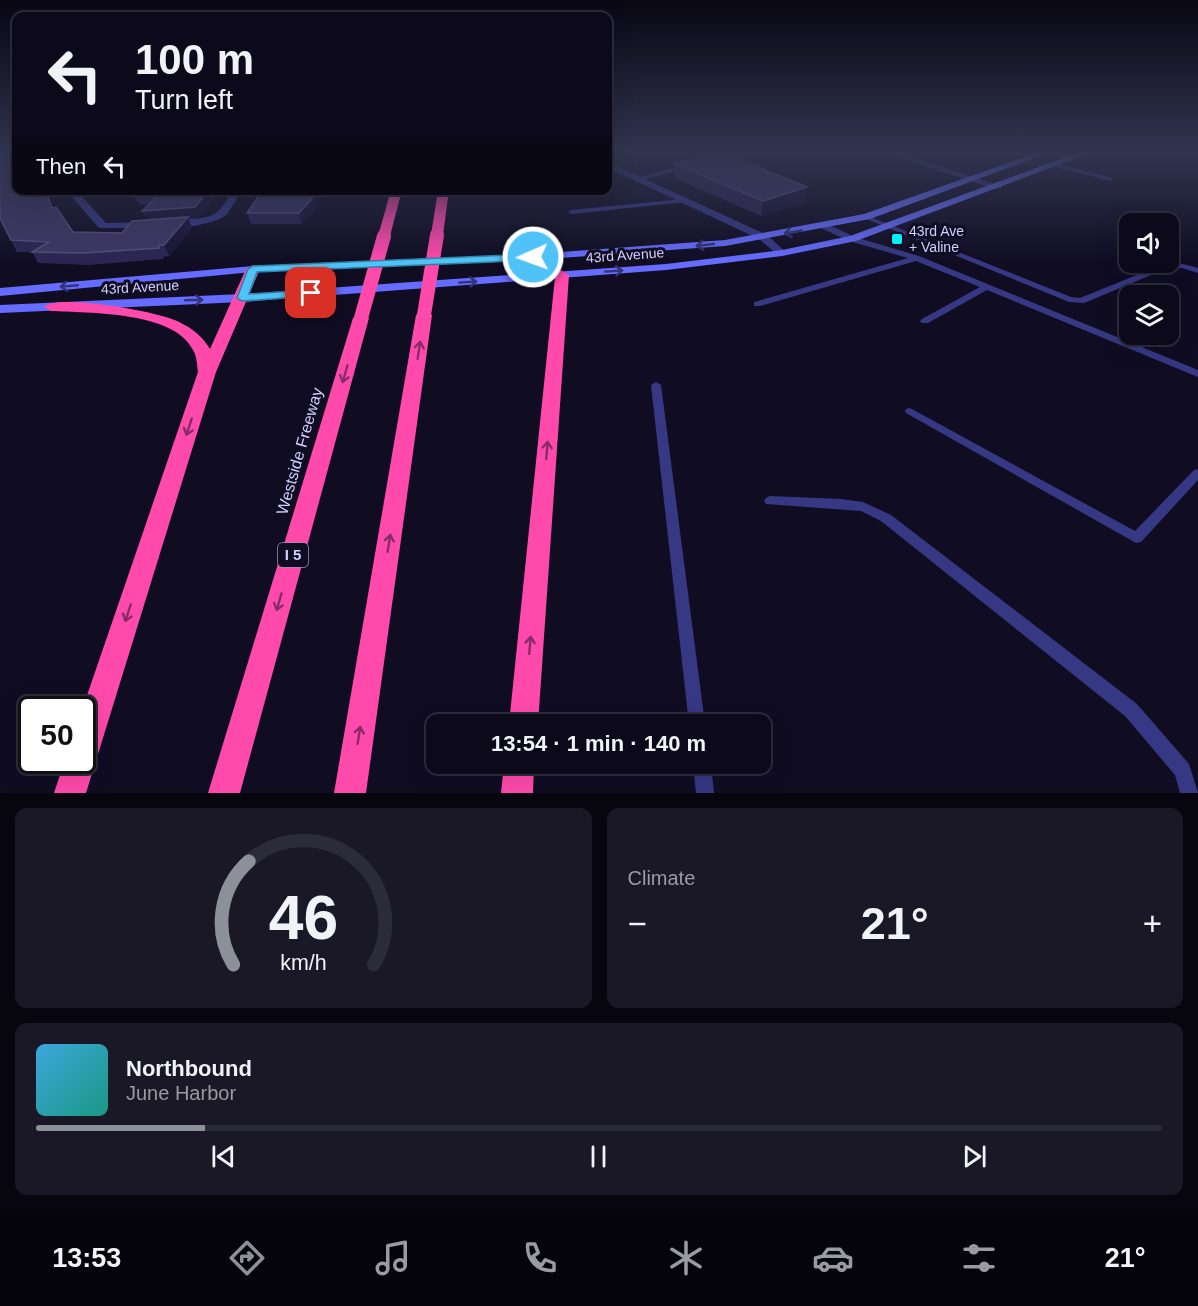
<!DOCTYPE html>
<meta charset="utf-8">
<style>
:root{--surface:#0c0a1a;--page:#1a1827;--text:#f1f3f6;--muted:#9a9aa2;--line:#2c2b39;--accent:#8c9099}
body{margin:0;font-family:Arial,sans-serif;background:var(--page);color:var(--text);height:100vh;display:flex;flex-direction:column;font-size:22px;white-space:nowrap}
*{box-sizing:border-box;margin:0}
p{font-size:20px;color:var(--muted)}
.icon{flex:none;width:33px;height:33px;fill:none;stroke:currentColor;stroke-width:2;stroke-linecap:round;stroke-linejoin:round}
.map{position:relative;height:793px;overflow:hidden}
.drawer{display:flex;flex-direction:column;gap:15px;padding:15px;background:#07060e;flex:1}
.drawer>*{flex:none}
.banner{position:absolute;left:12px;top:12px;width:600px;height:183px;border-radius:12px;box-shadow:0 6px 24px #0002,0 0 0 2px var(--line);background:#0c0a1a;color:var(--text);overflow:hidden}
.controls{position:absolute;left:1119px;top:213px;display:grid;gap:12px}
.controls a{display:grid;place-items:center;width:60px;height:60px;border-radius:12px;background:var(--surface);box-shadow:0 6px 24px #0002,0 0 0 2px var(--line);font-size:30px}
.speed{position:absolute;left:18px;top:696px;display:flex;gap:12px;font-size:30px;font-weight:700;text-align:center}
.speed>*{display:grid;place-content:center;width:78px;height:78px;border-radius:50%;background:var(--surface);box-shadow:0 6px 24px #0002,0 0 0 2px var(--line);line-height:1}
.speed .limit{border:3px solid #111;border-radius:9px;background:#fff;color:#111}
.pin{position:absolute;display:grid;place-items:center;width:51px;height:51px;color:#fff;margin:-26px;border-radius:12px;box-shadow:0 3px 9px #0006}
.me{position:absolute;width:66px;margin:-33px;rotate:268deg;stroke-linejoin:round;filter:drop-shadow(0 0 4px #0008)}
.turn{display:flex;align-items:center;gap:21px;height:126px;padding:0 24px;font-size:27px}
.turn .icon{width:78px;height:78px;stroke-width:2.5}
.turn b{display:block;font-size:42px;line-height:51px}
.then{display:flex;align-items:center;height:57px;padding:0 24px;background:#0003;gap:12px;font-size:22px}
.big{font-size:45px;font-weight:700;line-height:1.1}
.drawer .widget{flex:1;display:flex;flex-direction:column;justify-content:center;gap:9px;min-width:0;padding:0 21px;border-radius:12px;background:var(--page)}
.drawer .dial{align-items:center;gap:0}
.dial svg{height:156px;overflow:visible;fill:none;stroke:var(--line);stroke-width:7;stroke-linecap:round;text-anchor:middle}
.dial text{fill:var(--text);stroke:none}
.song{display:flex;align-items:center;gap:18px}
.cover{width:72px;height:72px;border-radius:9px;background:linear-gradient(135deg,hsl(200 70% 55%),hsl(170 70% 35%))}
.played{height:6px;border-radius:3px;background:linear-gradient(90deg,var(--accent) 15%,var(--line) 15%)}
.keys{display:flex;justify-content:space-around;direction:ltr}
.heat{display:flex;justify-content:space-between;align-items:center;font-size:33px;direction:ltr}
.drawer .tiles{flex:1;display:grid;gap:15px;grid-template-columns:1fr 1fr}
.widget:last-child{grid-column:span 2}
.trip{position:absolute;left:426px;top:714px;width:345px;height:60px;border-radius:12px;background:var(--surface);box-shadow:0 6px 24px #0002,0 0 0 2px var(--line);font-weight:700;line-height:60px;text-align:center}
.tab-bar{display:flex;height:96px;justify-content:space-around;align-items:center;background:#05040a;color:var(--muted)}
.tab-bar .icon{width:42px;height:42px}
.tab-bar .selected{color:var(--accent)}
.tab-bar b{font-size:27px;color:var(--text)}
.map>svg:first-child{display:block}
.lines{fill:none;stroke-linecap:round;stroke-linejoin:round}
.lane{fill:#363884;fill-rule:evenodd}
.street{fill:#363884;fill-rule:evenodd}
.secondary{fill:#666cff;fill-rule:evenodd}
.highway{fill:#ff4aac;fill-rule:evenodd}
.highway-bridge{stroke:#ff4aac;stroke-width:14}
.wall{fill:#2c2552}
.shaded-wall{fill:#191437}
.building{fill:#3d3765;stroke:#554f7d;stroke-width:1.5}
.oneway{stroke:#32337b}
.oneway2{stroke:#882c68}
.route{fill:#4fc3f7;stroke:#337fa1;stroke-width:1.5}
.poi-dot{fill:#00f0fa;stroke:#100d23;stroke-width:2}
.labels{text-anchor:middle;stroke-width:6;stroke-linejoin:round;paint-order:stroke}
.far-poi-label{font-size:14px;fill:#d2cfff;stroke:#100d23;text-anchor:start}
.far-street-label{font-size:14px;fill:#d2cfff;stroke:#100d23}
.shield{fill:#100d23;stroke:#9895bd;stroke-width:1.5}
.shield-label{font-size:15px;font-weight:bold;fill:#d2cfff}
.street-label{font-size:16px;fill:#d2cfff;stroke:#100d23}
</style>
<div class="map">
<svg width="1198" height="793" viewBox="0 0 1198 793">
<rect width="100%" height="100%" fill="#100d23"/>
<g class="lines">
<g class="lane">
<path d="M1055 163 1112 178 1113 179 1110 181 1053 166 1052 165Z"/>
<path d="M682 166 684 167V169L636 181 633 179Z"/>
<path d="M683 199 686 201 685 202 571 214 568 212 571 210Z"/>
<path d="M864 216H868L1071 297 1080 298 1164 264H1183L1198 268V273L1182 268H1168L1084 303 1069 302 864 218Z"/>
<path d="M821 224H827L855 237 919 256 1198 370V377L987 290 928 323H922L920 321 922 319 980 287 916 261 760 306H754V302L908 258 849 241 821 228Z"/>
<path d="M656 382 661 385 705 724H689L651 385Z"/>
<path d="M910 408 1135 531 1194 470 1198 469V480L1141 542 1136 543 906 413 905 411 906 409Z"/>
<path d="M770 496 841 499 863 502 891 515 1137 704 1189 764 1198 793H1180L1175 775 1125 716 881 521 861 511 766 504 764 501 766 498Z"/>
<path d="M693 764H711L714 793H696Z"/>
</g>
<g class="street">
<path d="M879 151H893L1003 187 995 189Z"/>
<path d="M608 162 767 235 787 253 782 256 778 255 759 239 608 168Z"/>
<path d="M66 190H76L106 223 147 222 152 225 147 228H99Z"/>
<path d="M233 190H242C237 198 232 208 226 215 216 224 176 231 166 224 180 214 204 224 218 211 224 206 228 197 233 190Z"/>
</g>
<g class="secondary">
<path d="M1041 151H1054L870 219 725 246 533 260 253 272 0 296V288L253 266 533 254 725 240 864 214Z"/>
<path d="M1082 151H1095L856 241 782 256 666 270 242 302 0 313V305L242 294 666 264 782 250 850 236Z"/>
</g>
<g class="highway">
<path d="M391 190H402L390 236 384 240 378 236Z"/>
<path d="M438 190H449L443 235 437 239 431 235Z"/>
<path d="M533 253 569 275 538 724H509L555 277 528 260 526 257Z"/>
<path d="M253 265 260 269 216 372 86 793H54L65 760H82V710L198 372C197 365 197 356 193 350 174 311 88 313 51 311L44 307C56 293 161 312 179 322 192 328 203 337 210 349L246 269Z"/>
<path d="M424 310 432 315 366 793H334L416 315Z"/>
<path d="M361 313 369 318 240 793H208L353 318Z"/>
<path d="M504 764H534L533 793H501Z"/>
</g>
<g class="highway-bridge">
<path d="M424 315 437 235"/>
<path d="M361 318 384 236"/>
</g>
</g>
<g class="wall">
<path d="M675 164 805 202 761 216 675 178Z"/>
<path d="M16 190H37L39 195 47 194 53 208 73 232 122 233 146 220 150 204H140L127 190H220L199 217 188 218 192 228 169 256 163 257V259L89 265 38 263 32 252H17L0 219Z"/>
<path d="M263 190H324L314 211 302 224H251L247 213Z"/>
</g>
<g class="shaded-wall">
<path d="M807 187 805 202 761 216 763 201Z"/>
<path d="M209 190H220L199 217 188 218 192 228 169 256 164 245 147 222 142 211Z"/>
<path d="M316 190H324L314 211 302 224 299 213Z"/>
</g>
<g class="building">
<path d="M0 151H9L16 162V190H36L39 195 47 194 52 208 56 207 73 232 122 233 132 221 188 217 164 245H159V248L83 253 32 252 49 242 11 240 0 218Z"/>
<path d="M722 152 807 187 763 201 675 164Z"/>
<path d="M132 190H209L195 207 142 211 160 193 136 194Z"/>
<path d="M263 190H316L311 200 299 213H247Z"/>
</g>
<defs><path id="oneway-shaft" d="M-6 0H5M1.5-3L5.5 0L1.5 3" fill="none" stroke-width="1.6" stroke-linecap="round" stroke-linejoin="round" transform="scale(1.5)"/></defs>
<g class="oneway">
<use href="#oneway-shaft" transform="translate(793 232) rotate(170)"/>
<use href="#oneway-shaft" transform="translate(705 245) rotate(174)"/>
<use href="#oneway-shaft" transform="translate(614 271) rotate(-4)"/>
<use href="#oneway-shaft" transform="translate(468 282) rotate(-4)"/>
<use href="#oneway-shaft" transform="translate(69 286) rotate(175)"/>
<use href="#oneway-shaft" transform="translate(194 300) rotate(-2)"/>
</g>
<g class="oneway2">
<use href="#oneway-shaft" transform="translate(419 350) rotate(-81)"/>
<use href="#oneway-shaft" transform="translate(345 374) rotate(106)"/>
<use href="#oneway-shaft" transform="translate(189 427) rotate(108)"/>
<use href="#oneway-shaft" transform="translate(547 450) rotate(-85)"/>
<use href="#oneway-shaft" transform="translate(389 543) rotate(-81)"/>
<use href="#oneway-shaft" transform="translate(279 602) rotate(106)"/>
<use href="#oneway-shaft" transform="translate(128 613) rotate(108)"/>
<use href="#oneway-shaft" transform="translate(530 645) rotate(-85)"/>
<use href="#oneway-shaft" transform="translate(359 735) rotate(-81)"/>
</g>
<linearGradient id="sky" x2="0" y2="1"><stop stop-color="#090713"/><stop offset="0.58" stop-color="#313550"/><stop offset="1" stop-color="#313550" stop-opacity="0"/></linearGradient>
<rect width="1198" height="262" fill="url(#sky)"/>
<path class="route" d="M533 254 538 257 537 260 257 272 249 294 311 290 316 293 311 296 242 301 237 298 248 269 253 266Z"/>
<rect class="poi-dot" x="891" y="233" width="12" height="12" rx="3"/>
<g class="labels">
<g class="far-poi-label">
<text x="909" y="236">43rd Ave<tspan x="909" dy="16">+ Valine</tspan></text>
</g>
<g class="far-street-label">
<text transform="translate(625 255) rotate(-4)" y="5">43rd Avenue</text>
<text transform="translate(140 287) rotate(-3)" y="5">43rd Avenue</text>
</g>
<rect class="shield" x="278" y="543" width="30" height="24" rx="4.5"/>
<g class="shield-label">
<text x="293" y="560">I 5</text>
</g>
<g class="street-label">
<text transform="translate(299 451) rotate(-74)" y="6">Westside Freeway</text>
</g>
</g>
</svg>
<div class="controls">
<a><svg class="icon" aria-label="sound" viewBox="0 0 24 24"><path d="M4 9h4l5-4v14l-5-4H4zM17 9q2 3 0 6"/></svg></a>
<a><svg class="icon" aria-label="layers" viewBox="0 0 24 24"><path d="M12 4l9 5-9 5-9-5zM3 14l9 5 9-5"/></svg></a>
</div>
<div class="speed"><div class="limit">50</div></div>
<div class="pin" style="left:311px;top:293px;background:#d93025"><svg class="icon" aria-label="arrive" viewBox="0 0 24 24"><path d="M6 21V4h12l-3 4 3 4H6"/></svg></div>
<svg class="me" style="left:533px;top:257px" viewBox="-20 -20 40 40"><circle r="17" fill="#4fc3f7" stroke="#fff" stroke-width="3"/><path d="M0-11L8 9 0 5-8 9z" fill="#fff"/></svg>
<div class="trip">13:54 · 1 min · 140 m</div>
<div class="banner">
<div class="turn"><svg class="icon" aria-label="left" viewBox="0 0 24 24"><path d="M17 20v-9H6M10 6l-5 5 5 5"/></svg><div><b>100 m</b>Turn left</div></div>
<div class="then">Then<svg class="icon" aria-label="left" viewBox="0 0 24 24"><path d="M17 20v-9H6M10 6l-5 5 5 5"/></svg></div>
</div>
</div>
<section class="drawer">
<div class="tiles">
<div class="widget dial"><svg viewBox="0 0 100 80">
<path d="M14 69A42 42 0 1 1 86 69"/>
<path d="M14 69A42 42 0 0 1 22 16" stroke="#8c9099"/>
<text x="50" y="56" font-size="32" font-weight="700">46</text>
<text x="50" y="72" font-size="11">km/h</text>
</svg></div>
<div class="widget"><p>Climate</p>
<div class="heat"><a>−</a><b class="big">21°</b><a>+</a></div>
</div>
<div class="widget">
<div class="song"><i class="cover"></i><div><b>Northbound</b><p>June Harbor</p></div></div>
<div class="played"></div>
<div class="keys"><svg class="icon" aria-label="previous" viewBox="0 0 24 24"><path d="M18 5L8 12l10 7zM5 5v14"/></svg><svg class="icon" aria-label="pause" viewBox="0 0 24 24"><path d="M8 5v14M16 5v14"/></svg><svg class="icon" aria-label="next" viewBox="0 0 24 24"><path d="M6 5l10 7-10 7zM19 5v14"/></svg></div>
</div>
</div>
</section>
<nav class="tab-bar">
<b>13:53</b>
<svg class="icon selected" aria-label="directions" viewBox="0 0 24 24"><path d="M12 3l9 9-9 9-9-9zM9 14v-3h6M13 9l2 2-2 2"/></svg>
<svg class="icon" aria-label="music" viewBox="0 0 24 24"><path d="M9 18V5l10-2v13"/><circle cx="6" cy="18" r="3"/><circle cx="16" cy="16" r="3"/></svg>
<svg class="icon" aria-label="phone" viewBox="0 0 24 24"><path d="M5 4h4l2 5-3 2q2 4 5 5l2-3 5 2v4C11 20 4 13 5 4z"/></svg>
<svg class="icon" aria-label="climate" viewBox="0 0 24 24"><path d="M12 3v18M4 7l16 10M4 17L20 7"/></svg>
<svg class="icon" aria-label="car" viewBox="0 0 24 24"><path d="M5 17H2v-5l4-1 3-4h7l3 4 3 1v5h-3M9 17h6M6 11h13"/><circle cx="7" cy="17" r="2"/><circle cx="17" cy="17" r="2"/></svg>
<svg class="icon" aria-label="filters" viewBox="0 0 24 24"><path d="M4 7h16M4 17h16"/><circle cx="9" cy="7" r="2"/><circle cx="15" cy="17" r="2"/></svg>
<b>21°</b>
</nav>
